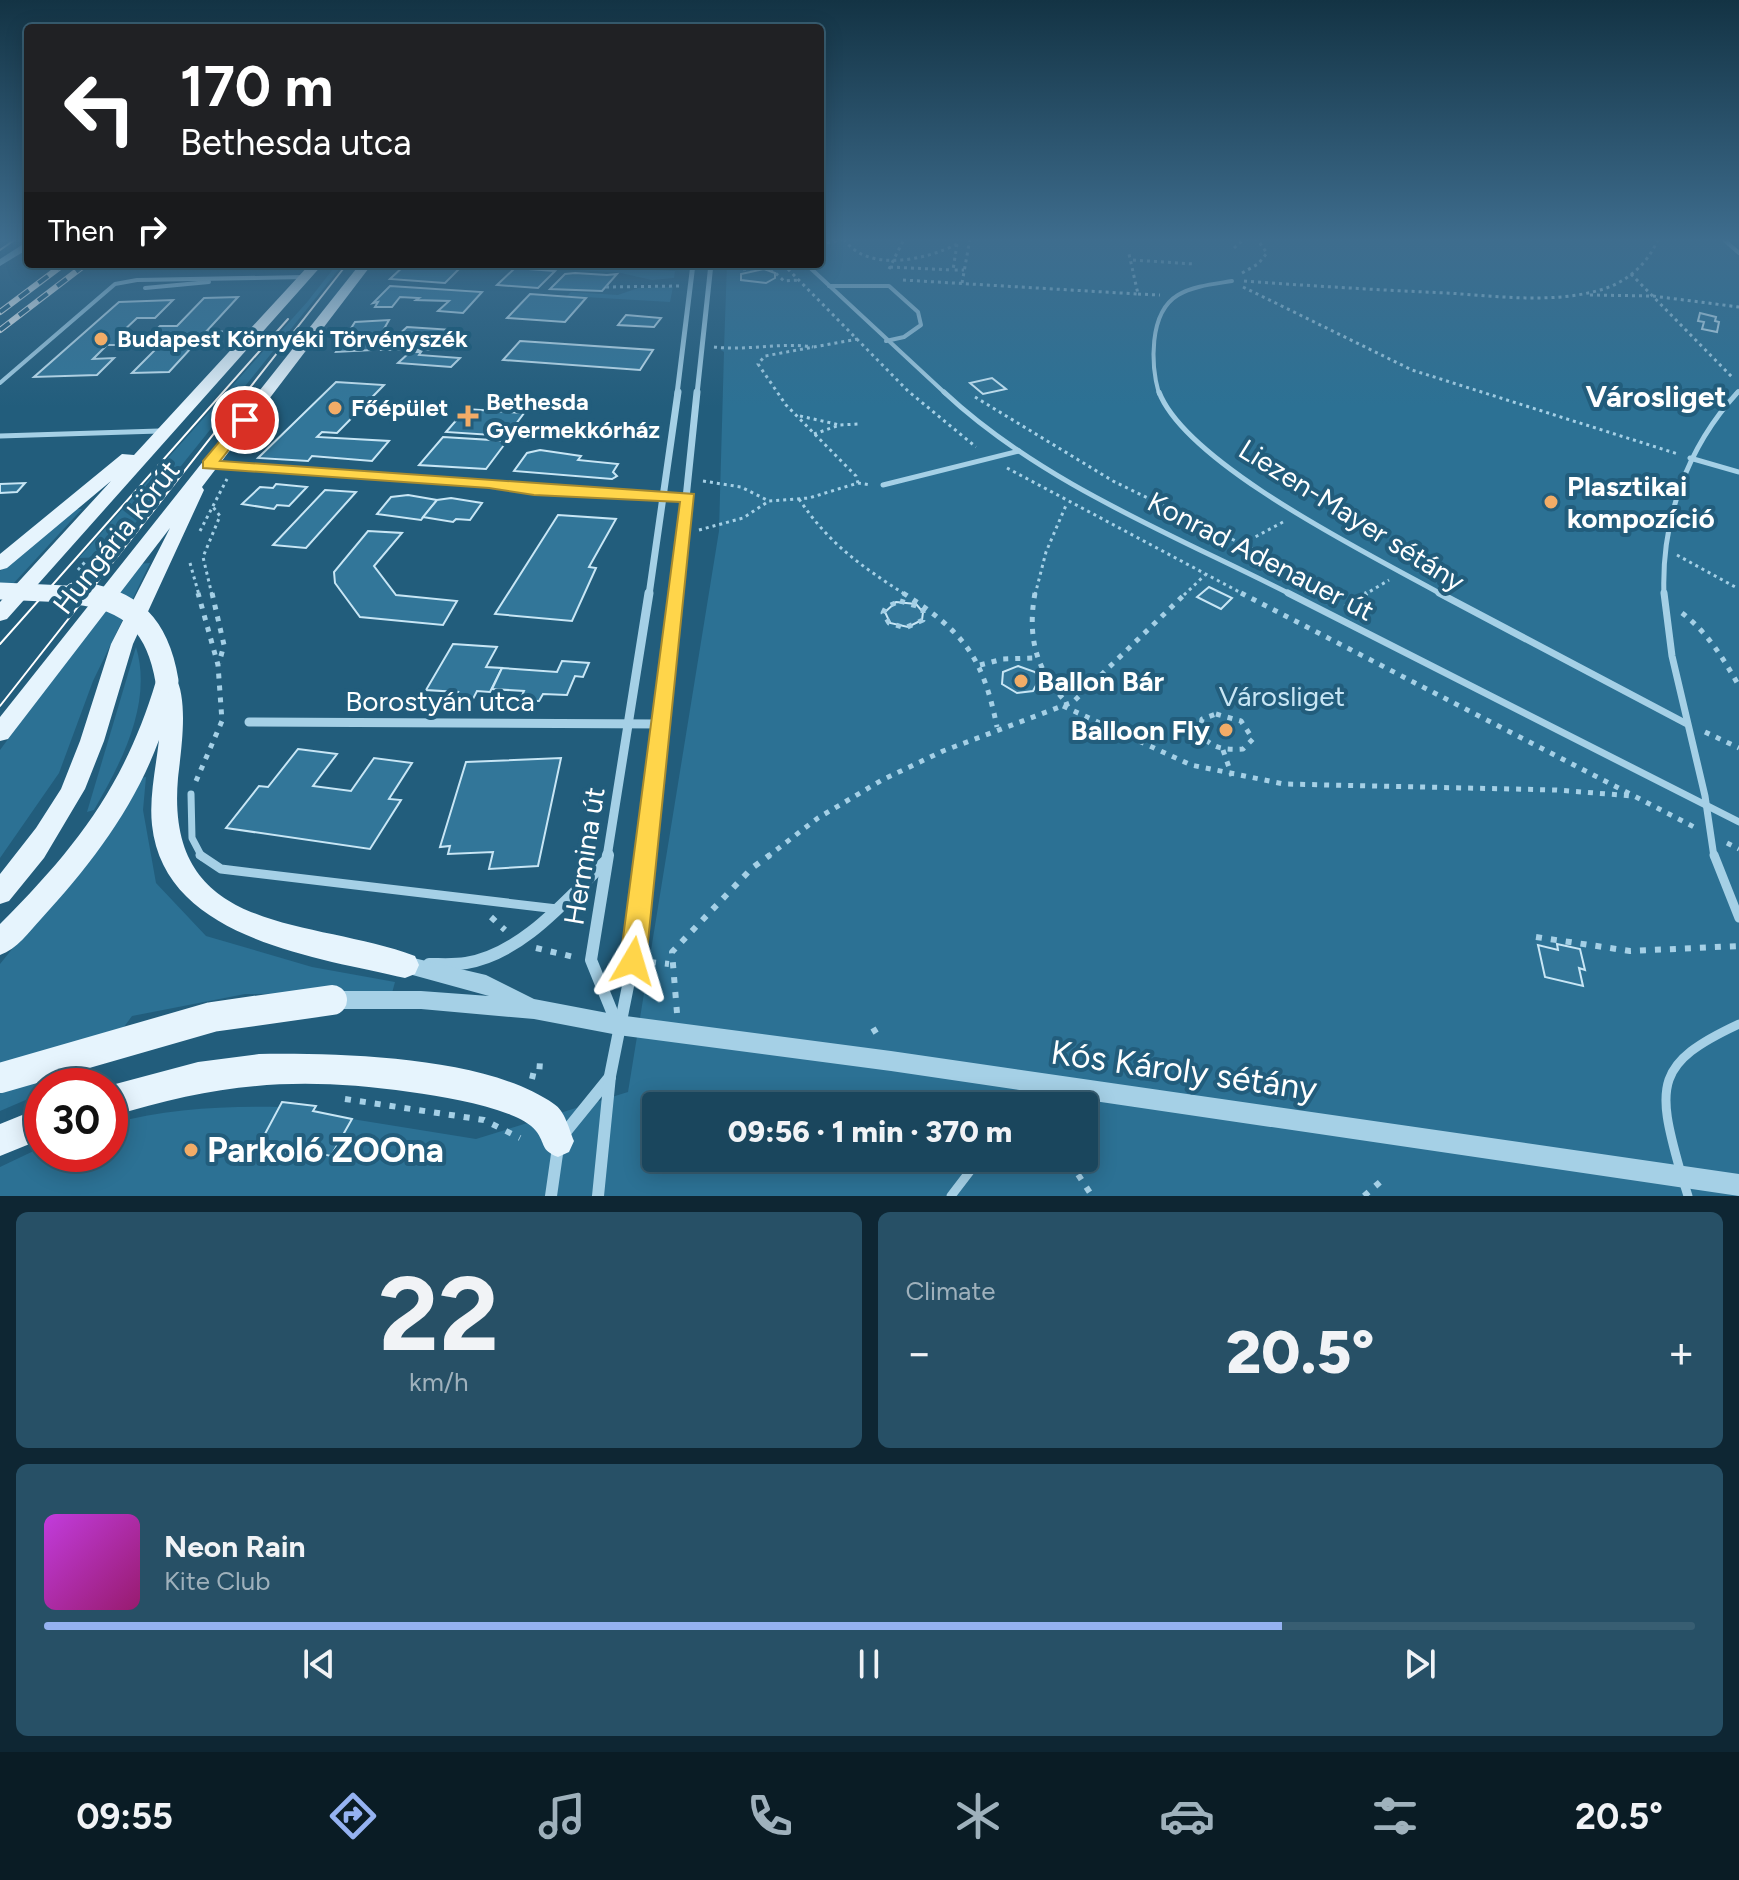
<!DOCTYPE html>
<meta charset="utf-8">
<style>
:root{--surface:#1a465d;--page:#275066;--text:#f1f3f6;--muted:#9fb1bc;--line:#385e72;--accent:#95b2f1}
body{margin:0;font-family:Figtree,sans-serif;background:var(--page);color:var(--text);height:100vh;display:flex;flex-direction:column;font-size:30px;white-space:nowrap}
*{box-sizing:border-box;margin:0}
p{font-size:26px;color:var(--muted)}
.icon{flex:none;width:44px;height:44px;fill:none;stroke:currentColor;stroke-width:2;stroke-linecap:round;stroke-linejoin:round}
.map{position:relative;height:1196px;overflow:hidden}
.side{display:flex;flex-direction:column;gap:16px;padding:16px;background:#0e2633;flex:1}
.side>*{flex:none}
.top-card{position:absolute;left:24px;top:24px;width:800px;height:244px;border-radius:8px;box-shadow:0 4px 20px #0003,0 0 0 2px var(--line);background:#202124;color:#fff;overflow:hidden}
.speed{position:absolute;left:24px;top:1068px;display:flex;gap:16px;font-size:40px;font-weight:700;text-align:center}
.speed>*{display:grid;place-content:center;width:104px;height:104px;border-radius:50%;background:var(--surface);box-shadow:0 4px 20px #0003,0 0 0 2px var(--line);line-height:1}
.speed .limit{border:12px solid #d22;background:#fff;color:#111}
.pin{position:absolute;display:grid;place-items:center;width:68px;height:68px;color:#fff;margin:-34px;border:4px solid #fff;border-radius:50%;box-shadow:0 2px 8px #0007}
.me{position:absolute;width:88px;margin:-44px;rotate:7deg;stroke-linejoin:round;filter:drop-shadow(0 0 6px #0008)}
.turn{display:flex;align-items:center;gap:28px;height:168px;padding:0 24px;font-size:36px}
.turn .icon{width:104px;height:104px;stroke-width:2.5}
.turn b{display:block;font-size:56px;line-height:68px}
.then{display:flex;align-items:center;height:76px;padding:0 24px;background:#0003;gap:16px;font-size:30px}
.big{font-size:60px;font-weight:800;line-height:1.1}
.side .widget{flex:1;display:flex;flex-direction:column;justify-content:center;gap:12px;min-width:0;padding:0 28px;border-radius:12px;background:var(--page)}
.side .dial{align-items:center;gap:0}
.dial b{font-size:104px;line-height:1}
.song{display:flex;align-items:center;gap:24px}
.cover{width:96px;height:96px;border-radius:12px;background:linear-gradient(135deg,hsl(290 70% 55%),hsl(320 70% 35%))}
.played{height:8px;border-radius:4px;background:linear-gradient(90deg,var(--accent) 75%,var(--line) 75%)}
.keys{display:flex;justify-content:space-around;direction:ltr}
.heat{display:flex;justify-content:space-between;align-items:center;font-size:44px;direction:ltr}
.side .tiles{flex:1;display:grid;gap:16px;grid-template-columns:1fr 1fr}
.widget:last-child{grid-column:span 2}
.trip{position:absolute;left:642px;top:1092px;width:456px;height:80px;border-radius:8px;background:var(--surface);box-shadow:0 4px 20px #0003,0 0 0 2px var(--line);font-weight:800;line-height:80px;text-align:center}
.tabs{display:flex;height:128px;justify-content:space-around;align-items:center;background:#0a1c25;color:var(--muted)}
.tabs .icon{width:56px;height:56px}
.tabs .on{color:var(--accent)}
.tabs b{font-size:36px;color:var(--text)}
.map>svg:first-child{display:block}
.green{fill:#2c7194;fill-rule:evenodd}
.building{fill:#327699;stroke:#c8e6f5;stroke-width:2}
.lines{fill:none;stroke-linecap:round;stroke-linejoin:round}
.path-far2{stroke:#a5d0e6;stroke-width:3;stroke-dasharray:3 4;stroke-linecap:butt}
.path-far1{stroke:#a5d0e6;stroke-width:5;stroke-dasharray:5 7;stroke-linecap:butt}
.path{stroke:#a5d0e6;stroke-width:6;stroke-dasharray:6 9;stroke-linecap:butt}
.service-far3{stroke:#a5d0e6;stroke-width:4}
.service-far2{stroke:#a5d0e6;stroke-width:5}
.service-far1{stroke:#a5d0e6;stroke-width:7}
.service{stroke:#a5d0e6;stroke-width:9}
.minor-far3{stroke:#a5d0e6;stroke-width:5}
.minor-far2{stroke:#a5d0e6;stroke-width:7}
.minor-far1{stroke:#a5d0e6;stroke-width:9}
.minor{stroke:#a5d0e6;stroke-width:12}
.tertiary{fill:#a5d0e6;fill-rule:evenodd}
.primary{fill:#e6f4fd;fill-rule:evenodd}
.tram{stroke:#fff;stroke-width:2}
.rail-casing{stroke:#fff;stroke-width:6}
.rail{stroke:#225d7c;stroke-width:4;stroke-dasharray:12;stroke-linecap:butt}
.primary-bridge-far2{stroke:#e6f4fd;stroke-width:17}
.primary-bridge-far1{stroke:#e6f4fd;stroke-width:23}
.primary-bridge{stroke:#e6f4fd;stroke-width:30}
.route{fill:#ffd54a;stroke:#a68a30;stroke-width:2}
.poi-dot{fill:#f2ac67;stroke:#225d7c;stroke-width:3}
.labels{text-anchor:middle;stroke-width:8;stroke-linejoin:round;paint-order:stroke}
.far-poi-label{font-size:24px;font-weight:bold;fill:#fff;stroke:#225d7c;text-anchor:start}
.poi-label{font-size:28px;font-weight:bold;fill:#fff;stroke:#225d7c;text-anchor:start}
.street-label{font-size:28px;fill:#fff;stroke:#225d7c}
.park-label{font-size:28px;fill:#c8e6f5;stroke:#225d7c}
.far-district-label{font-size:30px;font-weight:bold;fill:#fff;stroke:#225d7c}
.near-street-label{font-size:34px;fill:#fff;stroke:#225d7c}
.near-poi-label{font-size:34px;font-weight:bold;fill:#fff;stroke:#225d7c;text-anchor:start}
</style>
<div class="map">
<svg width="1739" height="1196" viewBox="0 0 1739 1196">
<rect width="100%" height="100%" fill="#225d7c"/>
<g class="green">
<path d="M820 239H1739V1196H0V1167L42 1147V1154H110V1124C166 1109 222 1106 279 1107L259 1147 287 1153 291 1148 331 1156 352 1119 476 1139 628 1092 719 531 724 352 721 350 724 348 727 264H820ZM656 1106H1084V1158H656Z"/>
<path d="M337 264H343L108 557 79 558 308 301Z"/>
<path d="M514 264 675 271 674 278 652 280 616 272 510 267Z"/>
<path d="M673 287 670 302 567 296 571 292 618 295 638 288Z"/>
<path d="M72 509H82L0 598V571Z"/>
<path d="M150 563 93 681 59 773 0 858V750L137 564Z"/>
<path d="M136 647C153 703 121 763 94 810L87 812Z"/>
<path d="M146 777 143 810 156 883 206 936 312 967 395 982 392 993 245 994 132 1016C106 1050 90 1086 42 1086V1093L0 1111V964L96 845 139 778Z"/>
</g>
<g class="building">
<path d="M406 264H464L445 283 390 279Z"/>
<path d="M515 268 555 271 538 288 497 285Z"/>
<path d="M764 269 775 273V278L766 283 741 280V274Z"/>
<path d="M575 273 607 275 617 274 602 291 550 289 565 274Z"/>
<path d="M390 286 482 292 463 313 438 311 449 301 416 300 419 298 400 297 392 307H375L378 302 373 303Z"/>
<path d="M530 294 586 298 565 322 507 318Z"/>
<path d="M238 297 169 372 132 373 160 345 140 346 160 326H177L204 298Z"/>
<path d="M173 300 155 318H137L120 334H131L119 345H107L93 359 114 358 97 375 34 377 119 302Z"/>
<path d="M1700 313 1716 317 1715 321 1719 322 1717 332 1702 329 1704 322 1698 321Z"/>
<path d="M626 315 661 318 654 327 618 325Z"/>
<path d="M389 320 372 350 336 352 355 322Z"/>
<path d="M407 327 454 330 435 350H382Z"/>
<path d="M520 341 653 350 640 370 503 360Z"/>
<path d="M410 352H421L419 355 460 358 451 367 398 363Z"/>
<path d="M992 378 1006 389 983 394 970 383Z"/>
<path d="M336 382 384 385 337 433 322 432 317 437 389 441 372 461 312 456 308 461 258 458Z"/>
<path d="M466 409 524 413 507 436 446 432Z"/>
<path d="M443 437 507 441 486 469 419 465Z"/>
<path d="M540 450 581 456 578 460 618 464 613 472 617 476 612 479 514 471 527 453Z"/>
<path d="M25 483 17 492 0 493V484Z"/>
<path d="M276 484 307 487 289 506 277 505 274 509 242 504 260 487 273 488Z"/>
<path d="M325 490 356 492 306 548 273 545Z"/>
<path d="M408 495 437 500 421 520 377 514 391 497Z"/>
<path d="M451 498 482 503 470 520 456 519 453 522 423 517 437 500Z"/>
<path d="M558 515 616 519 589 567 596 568 572 621 495 614Z"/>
<path d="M368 531 402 533 374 566 396 595 457 601 443 625 360 617 335 583 334 572Z"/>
<path d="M1209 587 1232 598 1221 609 1197 597Z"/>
<path d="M896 602 916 604 923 612 922 620 908 627 890 623 885 612Z"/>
<path d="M453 644 497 647 486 667 502 668 490 692 477 691 473 699 455 697 458 692 426 690Z"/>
<path d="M562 661 589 663 583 677 575 676 567 695 543 694 539 701 520 700 524 691 492 689 502 668 557 672Z"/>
<path d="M1018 666 1035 672 1040 678 1033 691 1017 693 1002 684 1003 672Z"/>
<path d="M298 749 337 754 313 786 351 791 374 758 412 763 389 799 401 800 370 849 226 828 259 786 268 787Z"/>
<path d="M561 758 538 866 489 869 493 852 448 854 450 846 440 847 466 762Z"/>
<path d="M1557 944 1580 949 1585 970 1579 968 1583 986 1545 977 1538 945 1558 950Z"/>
<path d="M282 1102 316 1106 313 1111 352 1119 331 1156 291 1148 287 1153 258 1147Z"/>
</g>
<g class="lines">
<g class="path-far2">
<path d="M844 239C867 273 926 260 957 244L958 239"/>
<path d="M820 244 848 239"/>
<path d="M957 244 953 270H964"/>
<path d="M1234 248 1244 239"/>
<path d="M1133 260 1194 264"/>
<path d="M783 264 908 391 976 447"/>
<path d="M890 267 953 270"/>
<path d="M743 269 770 268 784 281 799 280"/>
<path d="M889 269 904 239"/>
<path d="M1242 273 1258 264 1267 253 1257 239"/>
<path d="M1631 274 1733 378"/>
<path d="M903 280 1138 294 1129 254"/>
<path d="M1244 281C1312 286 1379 290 1447 293 1497 296 1551 304 1600 290 1626 283 1648 264 1658 239"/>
<path d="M962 283 970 239"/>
<path d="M606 287 679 286"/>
<path d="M1243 287 1412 370 1678 454"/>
<path d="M1138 294 1160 295"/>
<path d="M1590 295 1653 296 1739 307"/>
<path d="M206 332H231"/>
<path d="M858 339 765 356 758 364 786 405 856 476 858 483"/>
<path d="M714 347C747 351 780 342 813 347"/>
<path d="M975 397 1113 481 1346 595"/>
<path d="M800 416 840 425"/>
<path d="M814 434 840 425 858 424"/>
<path d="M1007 468 1245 595"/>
<path d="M703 481 741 487 769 501 809 498 858 483 871 485"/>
<path d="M799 499C829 544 861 566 906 595"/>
<path d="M699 530 743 518 769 501"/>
<path d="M200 531 227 479"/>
<path d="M1231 550 1283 522"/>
<path d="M1677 555 1737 588"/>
<path d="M190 563 199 595"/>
<path d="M78 570 85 562"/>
<path d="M89 574 105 554"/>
<path d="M212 595 203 557 220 516 213 507"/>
<path d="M1035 595 1046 552 1067 503"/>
<path d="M1184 595 1205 575"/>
<path d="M1364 595 1389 580"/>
</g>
<g class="path-far1">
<path d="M212 593 224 645 219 663"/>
<path d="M903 593C964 632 983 657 997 727"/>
<path d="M1035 593C1027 637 1036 671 1067 703"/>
<path d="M1241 593 1694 827"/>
<path d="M1342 593 1356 600"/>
<path d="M900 601 923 608V620L905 628 889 623 883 613 886 607Z"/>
<path d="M1345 607 1367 593"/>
<path d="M1682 613C1708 633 1723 658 1739 686"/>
<path d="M980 665 1003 659 1034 658"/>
<path d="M1063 706 1191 765 1284 784 1557 790 1633 796"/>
<path d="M1216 714 1241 721 1253 739 1243 749C1225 750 1210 749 1200 732L1202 719Z"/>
<path d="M1705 732 1739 748"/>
<path d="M1223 750 1232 776"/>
<path d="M196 781 222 721 218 665 198 593"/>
<path d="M1727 843 1739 849"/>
<path d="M767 857 818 818 882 780 943 751 1073 702 1186 593"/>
</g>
<g class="path">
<path d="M491 917 505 930"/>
<path d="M1536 937 1630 951 1739 946"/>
<path d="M536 948 574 957"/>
<path d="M650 962 669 964"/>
<path d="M677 1013 672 952 752 868 770 855"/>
<path d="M873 1028 879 1038"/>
<path d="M532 1079 535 1066 549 1067"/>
<path d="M345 1099 484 1120 520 1138"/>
<path d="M1070 1162 1092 1196"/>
<path d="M1364 1196 1380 1182"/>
</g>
<g class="service-far3">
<path d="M1723 239 1739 253"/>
<path d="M806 264 946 394"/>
<path d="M829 286H889L918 312 921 325 904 337 886 341"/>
<path d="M145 288 209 282"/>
<path d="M0 383 115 284 137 280 305 277"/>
<path d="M1159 394C1151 366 1148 313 1178 295 1193 286 1214 284 1232 281"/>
<path d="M1736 394 1739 391"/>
</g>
<g class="service-far2">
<path d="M944 392C1041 483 1174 535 1292 595"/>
<path d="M1159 392C1187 465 1373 556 1443 595"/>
<path d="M0 436 159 431"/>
<path d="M1690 458 1739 472"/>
<path d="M883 485 1019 451"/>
<path d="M1664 595C1661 520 1687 447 1738 392"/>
</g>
<g class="service-far1">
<path d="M1288 593 1739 822"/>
<path d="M1439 593 1687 724"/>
<path d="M1664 593 1672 656 1705 796 1714 857"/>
<path d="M191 794 192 838 202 857"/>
</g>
<g class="service">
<path d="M200 855 221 869 557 909"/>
<path d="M1714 855 1739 918"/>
<path d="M1044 1106 1065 1094"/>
<path d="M1680 1170C1656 1085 1655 1063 1739 1024"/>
<path d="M1683 1180 1688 1196"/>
<path d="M951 1196 980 1158"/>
</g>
<g class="minor-far3">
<path d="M677 394 693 264"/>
<path d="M697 394 711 264"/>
</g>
<g class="minor-far2">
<path d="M210 465 688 498"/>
<path d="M649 595 678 392"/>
<path d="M676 595 697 392"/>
</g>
<g class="minor-far1">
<path d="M249 722 662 724"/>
<path d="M607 857 649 593"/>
<path d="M646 857 676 593"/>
</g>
<g class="minor">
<path d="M608 855 591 960 617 1024"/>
<path d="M429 964C441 964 454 965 466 963 522 954 567 899 605 862"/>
<path d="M563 1135 610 1077"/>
<path d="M551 1196 558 1147"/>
<path d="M598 1196 610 1076 633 961 646 855"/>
</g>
<g class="tertiary">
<path d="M25 243H28V249L0 266V259Z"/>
<path d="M405 956 486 975 534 999 618 1015 891 1051 1739 1174V1196L891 1071 618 1035 534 1019 421 1009H332L325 1007 322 1000 325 993 332 991H421L489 996 398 971 395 965 398 959Z"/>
</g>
<g class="primary">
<path d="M310 264H323L7 619 0 621V602L111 481 7 568 0 570V554L122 454 134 455Z"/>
<path d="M360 264H372L202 487 204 490 133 644 104 741 85 789 44 858 9 901 0 904V874L36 828 61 789 80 741 111 644 170 528 8 739 0 741V717Z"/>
<path d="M167 673 175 676C189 700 181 751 178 778 164 938 311 917 415 956L419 965 415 974 405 978C316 957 164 939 152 825 149 797 156 767 159 740 134 808 90 866 41 919 29 932 17 949 0 955V924C76 848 125 785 156 681L159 676Z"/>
<path d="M259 1054C340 1053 486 1056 554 1104 565 1111 569 1129 574 1141L569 1152 558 1157C540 1150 546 1144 536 1131 531 1124 519 1118 511 1115 479 1102 443 1097 410 1092 298 1076 218 1083 110 1117L108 1086 198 1062Z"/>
<path d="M42 1107V1139L0 1156V1124Z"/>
</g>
<g class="tram">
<path d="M0 250 16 239"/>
<path d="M0 644 288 319"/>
<path d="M0 706 347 264"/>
</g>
<g class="rail-casing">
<g id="rail">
<path d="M0 312 64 264"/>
<path d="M0 330 86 264"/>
</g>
</g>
<use href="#rail" class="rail"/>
<path class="primary-bridge-far2" d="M0 591 88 595"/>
<path class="primary-bridge-far1" d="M76 593C133 599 158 627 167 681"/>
<path class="primary-bridge" d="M0 1078 212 1017 332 1000"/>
</g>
<linearGradient id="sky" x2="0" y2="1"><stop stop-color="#133344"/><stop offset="0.59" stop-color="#3e6d8e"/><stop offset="1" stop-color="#3e6d8e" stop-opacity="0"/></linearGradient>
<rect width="1739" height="407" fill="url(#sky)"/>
<path class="route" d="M245 415 252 420 220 461 694 494 646 961 642 969 633 972 624 969 620 961 680 502 534 495 489 488 203 468V461L240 417Z"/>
<g class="poi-dot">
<circle cx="101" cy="339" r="8"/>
<circle cx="335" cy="408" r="8"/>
<path d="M464 404h8v8h8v8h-8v8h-8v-8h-8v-8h8z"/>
<circle cx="1551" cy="502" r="8"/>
<circle cx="1021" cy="681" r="8"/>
<circle cx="1226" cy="730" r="8"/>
<circle cx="191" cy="1150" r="8"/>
</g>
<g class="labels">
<g class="far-poi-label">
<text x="117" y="347">Budapest Környéki Törvényszék</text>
<text x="486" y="410">Bethesda<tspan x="486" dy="28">Gyermekkórház</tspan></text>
<text x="351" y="416">Főépület</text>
</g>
<g class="poi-label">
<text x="1567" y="496">Plasztikai<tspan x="1567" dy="32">kompozíció</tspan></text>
<text x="1037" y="691">Ballon Bár</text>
<text x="1210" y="740" text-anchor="end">Balloon Fly</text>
</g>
<g class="street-label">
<text transform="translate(1352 515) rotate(32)" y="10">Liezen-Mayer sétány</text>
<text transform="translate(116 537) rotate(-52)" y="10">Hungária körút</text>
<text transform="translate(1261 556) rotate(27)" y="10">Konrad Adenauer út</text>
<text x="440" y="711">Borostyán utca</text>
<text transform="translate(584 856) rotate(-81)" y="10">Hermina út</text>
</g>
<g class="park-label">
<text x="1282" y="706">Városliget</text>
</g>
<g class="far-district-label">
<text x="1656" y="407">Városliget</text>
</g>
<g class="near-street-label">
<text transform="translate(1184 1070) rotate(8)" y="12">Kós Károly sétány</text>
</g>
<g class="near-poi-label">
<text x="207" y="1162">Parkoló ZOOna</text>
</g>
</g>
</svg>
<div class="speed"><div class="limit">30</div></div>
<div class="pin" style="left:245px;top:420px;background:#d93025"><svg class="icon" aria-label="arrive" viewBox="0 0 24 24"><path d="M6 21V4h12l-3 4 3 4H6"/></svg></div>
<svg class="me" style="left:633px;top:961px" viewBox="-20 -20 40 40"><path d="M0-17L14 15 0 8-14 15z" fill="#ffd54a" stroke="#fff" stroke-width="4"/></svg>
<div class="trip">09:56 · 1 min · 370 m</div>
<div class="top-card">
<div class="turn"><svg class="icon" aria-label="left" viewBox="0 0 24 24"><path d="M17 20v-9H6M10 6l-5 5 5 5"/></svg><div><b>170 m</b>Bethesda utca</div></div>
<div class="then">Then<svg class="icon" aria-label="right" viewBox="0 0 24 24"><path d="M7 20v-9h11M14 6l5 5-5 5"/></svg></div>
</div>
</div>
<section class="side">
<div class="tiles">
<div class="widget dial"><b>22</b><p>km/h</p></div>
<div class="widget"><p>Climate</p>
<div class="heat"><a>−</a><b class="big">20.5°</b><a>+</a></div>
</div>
<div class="widget">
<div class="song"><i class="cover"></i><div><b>Neon Rain</b><p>Kite Club</p></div></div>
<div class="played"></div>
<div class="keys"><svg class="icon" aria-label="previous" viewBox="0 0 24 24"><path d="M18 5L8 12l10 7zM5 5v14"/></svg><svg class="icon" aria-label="pause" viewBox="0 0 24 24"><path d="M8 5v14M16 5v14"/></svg><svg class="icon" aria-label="next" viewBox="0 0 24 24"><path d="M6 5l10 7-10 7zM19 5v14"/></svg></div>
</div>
</div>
</section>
<nav class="tabs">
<b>09:55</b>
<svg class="icon on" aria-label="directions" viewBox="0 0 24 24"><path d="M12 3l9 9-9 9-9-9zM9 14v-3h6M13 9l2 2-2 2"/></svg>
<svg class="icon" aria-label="music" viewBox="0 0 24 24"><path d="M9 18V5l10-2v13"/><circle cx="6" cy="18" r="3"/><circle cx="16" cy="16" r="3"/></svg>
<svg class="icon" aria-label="phone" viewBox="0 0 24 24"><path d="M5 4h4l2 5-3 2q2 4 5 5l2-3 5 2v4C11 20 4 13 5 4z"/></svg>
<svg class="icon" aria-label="climate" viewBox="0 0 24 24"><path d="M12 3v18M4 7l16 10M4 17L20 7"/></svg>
<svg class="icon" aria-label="car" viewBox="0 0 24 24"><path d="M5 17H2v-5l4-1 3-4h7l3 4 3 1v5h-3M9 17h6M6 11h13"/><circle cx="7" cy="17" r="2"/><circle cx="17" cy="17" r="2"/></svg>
<svg class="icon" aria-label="filters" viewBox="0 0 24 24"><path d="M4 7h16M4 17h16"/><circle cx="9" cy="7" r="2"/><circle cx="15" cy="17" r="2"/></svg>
<b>20.5°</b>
</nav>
